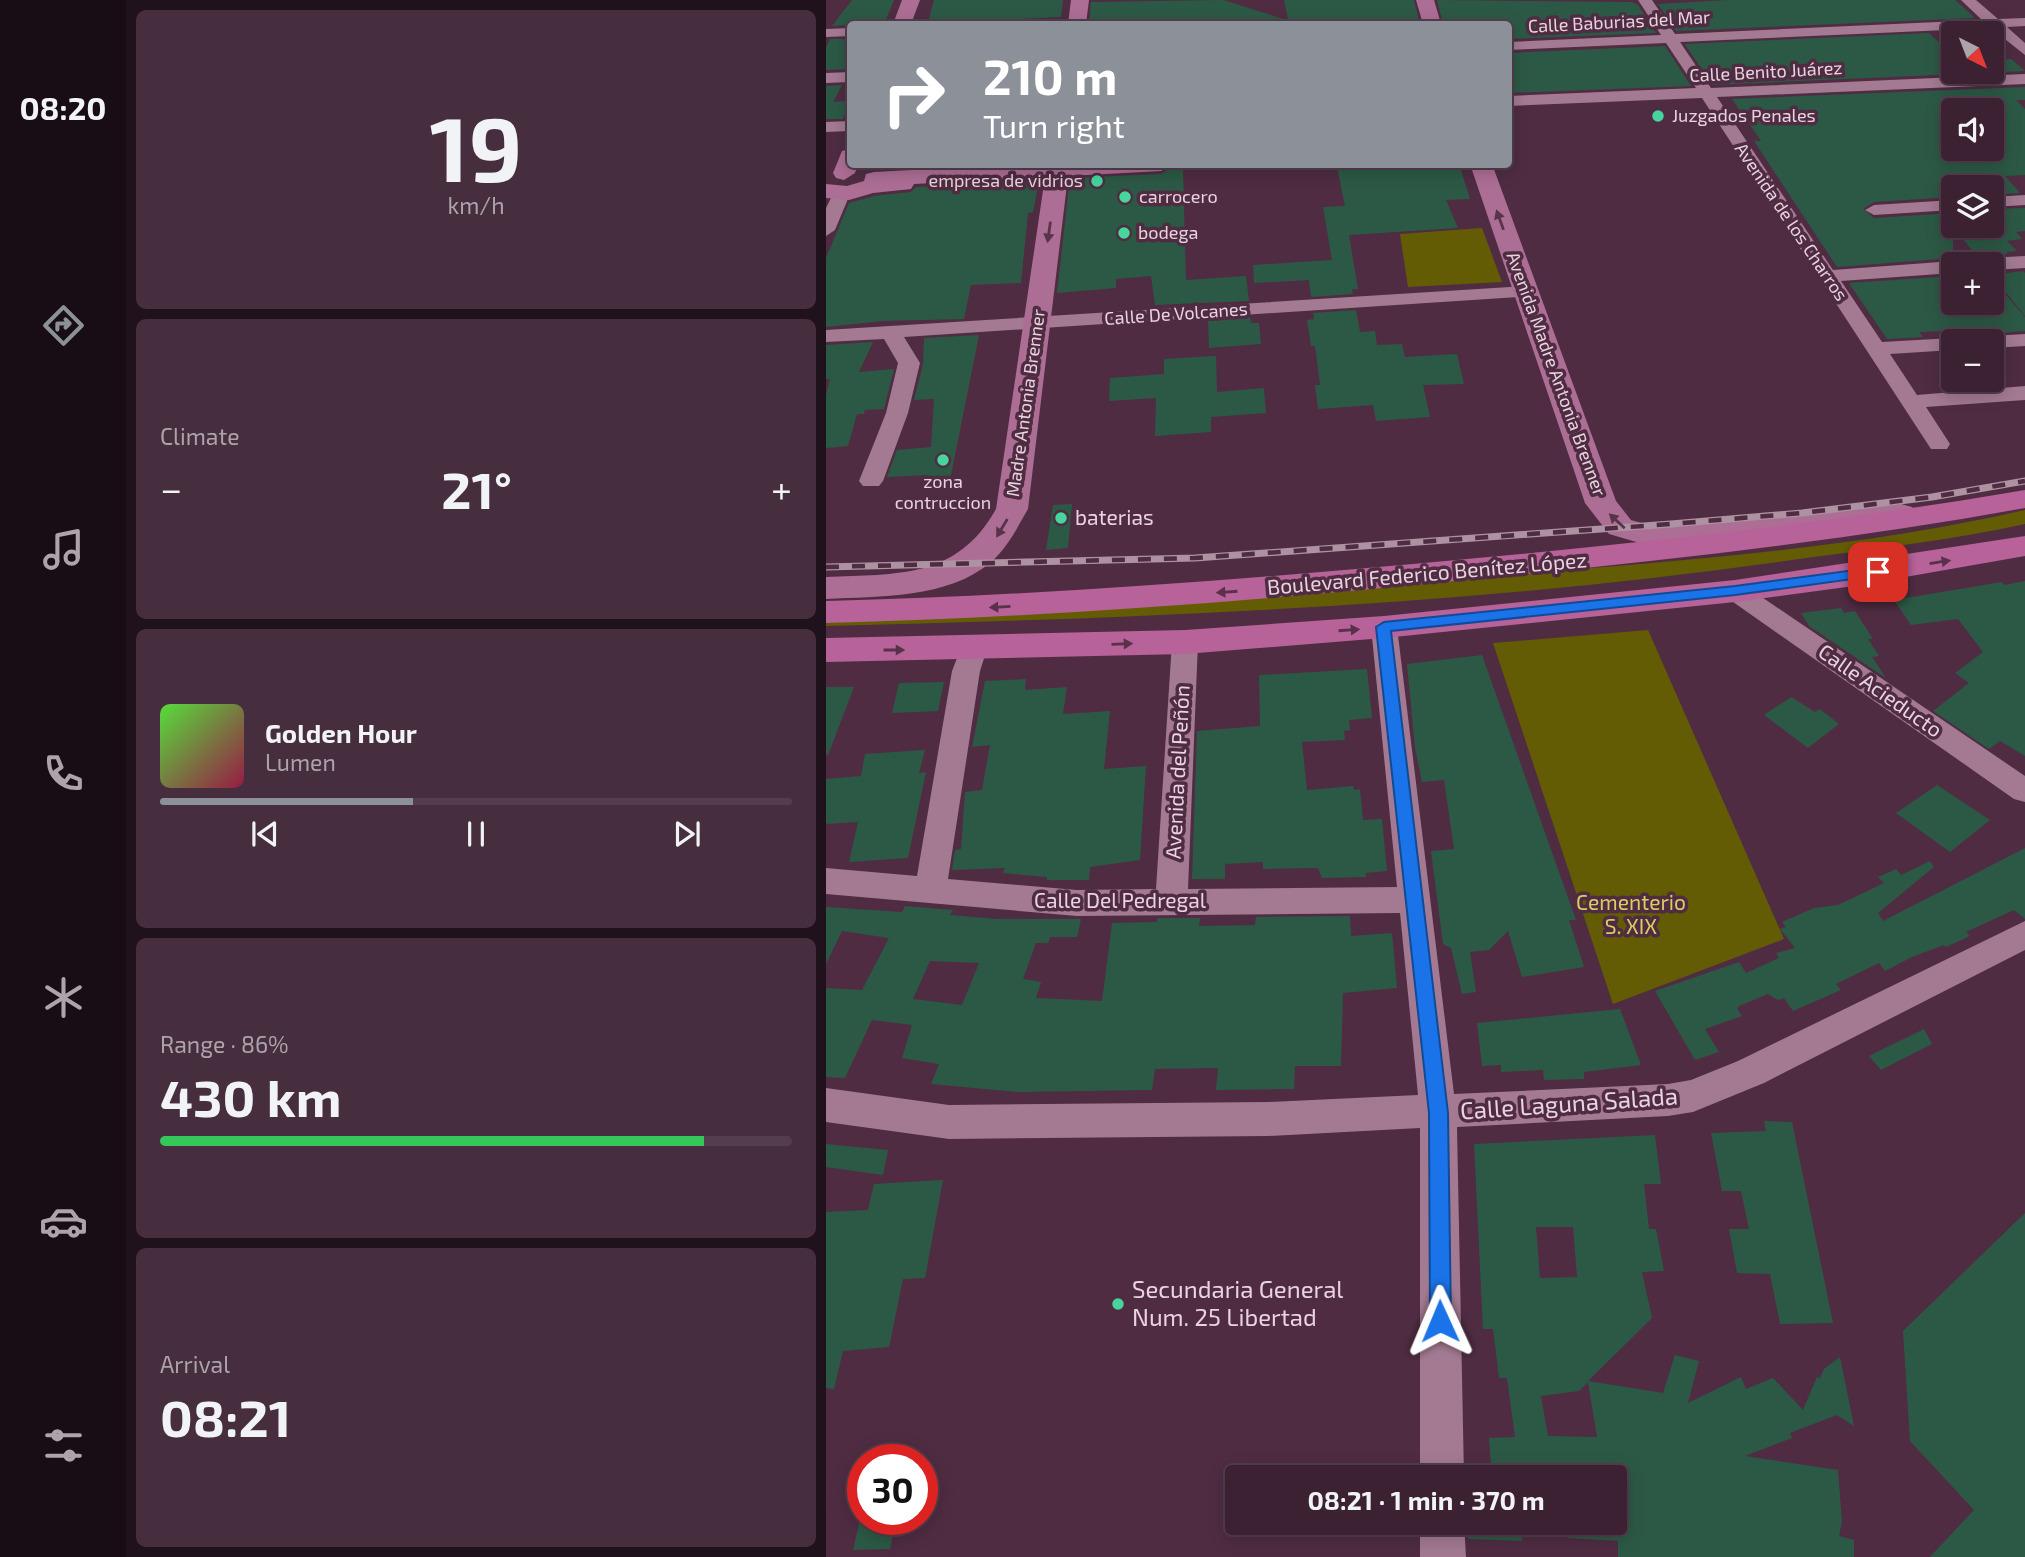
<!DOCTYPE html>
<meta charset="utf-8">
<style>
:root{--surface:#3b2132;--page:#462e3e;--text:#f1f3f6;--muted:#aca3ac;--line:#543e4d;--accent:#8c9099}
body{margin:0;font-family:"Exo 2",sans-serif;background:var(--page);color:var(--text);height:100vh;display:flex;flex-direction:column;font-size:26px;white-space:nowrap}
*{box-sizing:border-box;margin:0}
p{font-size:23px;color:var(--muted)}
.icon{flex:none;width:38px;height:38px;fill:none;stroke:currentColor;stroke-width:2;stroke-linecap:round;stroke-linejoin:round}
.map{position:relative;flex:1;overflow:hidden}
.details{display:flex;flex-direction:column;gap:10px;padding:10px;background:#20121c;width:700px}
.details>*{flex:none}
.guide{position:absolute;left:21px;top:21px;width:665px;height:147px;border-radius:7px;box-shadow:0 4px 18px #0003,0 0 0 2px var(--line);background:#8c9099;color:#fff;overflow:hidden}
.needle{width:46px;rotate:138deg}
.controls{position:absolute;left:1115px;top:21px;display:grid;gap:14px}
.controls a{display:grid;place-items:center;width:63px;height:63px;border-radius:7px;background:var(--surface);box-shadow:0 4px 18px #0003,0 0 0 2px var(--line);font-size:35px}
.speed{position:absolute;left:21px;top:1444px;display:flex;gap:14px;font-size:35px;font-weight:700;text-align:center}
.speed>*{display:grid;place-content:center;width:91px;height:91px;border-radius:50%;background:var(--surface);box-shadow:0 4px 18px #0003,0 0 0 2px var(--line);line-height:1}
.speed .limit{border:10px solid #d22;background:#fff;color:#111}
.pin{position:absolute;display:grid;place-items:center;width:60px;height:60px;color:#fff;margin:-30px;border-radius:14px;box-shadow:0 4px 10px #0006}
.me{position:absolute;width:77px;margin:-38px;rotate:359deg;stroke-linejoin:round;filter:drop-shadow(0 0 5px #0008)}
.turn{display:flex;align-items:center;gap:24px;height:147px;padding:0 21px;font-size:32px}
.turn .icon{width:91px;height:91px;stroke-width:2.5}
.turn b{display:block;font-size:49px;line-height:60px}
.big{font-size:52px;font-weight:700;line-height:1.1}
.details .card{flex:1;display:flex;flex-direction:column;justify-content:center;gap:10px;min-width:0;padding:0 24px;border-radius:10px;background:var(--page)}
.details .dial{align-items:center;gap:0}
.dial b{font-size:91px;line-height:1}
.song{display:flex;align-items:center;gap:21px}
.cover{width:84px;height:84px;border-radius:10px;background:linear-gradient(135deg,hsl(110 70% 55%),hsl(340 70% 35%))}
.played{height:7px;border-radius:4px;background:linear-gradient(90deg,var(--accent) 40%,var(--line) 40%)}
.keys{display:flex;justify-content:space-around;direction:ltr}
.heat{display:flex;justify-content:space-between;align-items:center;font-size:38px;direction:ltr}
.charge{height:10px;border-radius:5px;background:linear-gradient(90deg,#34c759 86%,var(--line) 0)}
.trip{position:absolute;left:399px;top:1465px;width:402px;height:70px;border-radius:7px;background:var(--surface);box-shadow:0 4px 18px #0003,0 0 0 2px var(--line);font-weight:700;line-height:70px;text-align:center}
main{display:flex;flex:1;min-height:0}
.tabs{display:flex;flex-direction:column;width:126px;justify-content:space-around;align-items:center;background:#180d14;color:var(--muted)}
.tabs .icon{width:49px;height:49px}
.tabs .active{color:var(--accent)}
.tabs b{font-size:32px;color:var(--text)}
.map>svg:first-child{display:block}
.green{fill:#645c04}
.building{fill:#2c5946;fill-rule:evenodd}
.lines{fill:none;stroke-linecap:round;stroke-linejoin:round}
.street{fill:#a37a92;fill-rule:evenodd}
.secondary{fill:#ad6e95;fill-rule:evenodd}
.primary{fill:#b76299;fill-rule:evenodd}
.rail-casing{stroke:#ad92a2;stroke-width:7}
.rail{stroke:#4f2c42;stroke-width:4.5;stroke-dasharray:13;stroke-linecap:butt}
.oneway{fill:#58334a}
.oneway2{fill:#59314b}
.route{fill:#1a73e8;stroke:#114b97;stroke-width:2}
.poi-dot{fill:#47d49d;stroke:#4f2c42;stroke-width:2.5}
.labels{text-anchor:middle;stroke-width:7;stroke-linejoin:round;paint-order:stroke}
.far-street-label{font-size:18px;fill:#e9d3df;stroke:#4f2c42}
.far-poi-label{font-size:18px;fill:#e9d3df;stroke:#4f2c42;text-anchor:start}
.poi-label{font-size:21px;fill:#e9d3df;stroke:#4f2c42;text-anchor:start}
.street-label{font-size:21px;fill:#e9d3df;stroke:#4f2c42}
.park-label{font-size:21px;fill:#d9ce64;stroke:#4f2c42}
.near-street-label{font-size:24px;fill:#e9d3df;stroke:#4f2c42}
.near-poi-label{font-size:24px;fill:#e9d3df;stroke:#4f2c42;text-anchor:start}
</style>
<main>
<nav class="tabs">
<b>08:20</b>
<svg class="icon active" aria-label="directions" viewBox="0 0 24 24"><path d="M12 3l9 9-9 9-9-9zM9 14v-3h6M13 9l2 2-2 2"/></svg>
<svg class="icon" aria-label="music" viewBox="0 0 24 24"><path d="M9 18V5l10-2v13"/><circle cx="6" cy="18" r="3"/><circle cx="16" cy="16" r="3"/></svg>
<svg class="icon" aria-label="phone" viewBox="0 0 24 24"><path d="M5 4h4l2 5-3 2q2 4 5 5l2-3 5 2v4C11 20 4 13 5 4z"/></svg>
<svg class="icon" aria-label="climate" viewBox="0 0 24 24"><path d="M12 3v18M4 7l16 10M4 17L20 7"/></svg>
<svg class="icon" aria-label="car" viewBox="0 0 24 24"><path d="M5 17H2v-5l4-1 3-4h7l3 4 3 1v5h-3M9 17h6M6 11h13"/><circle cx="7" cy="17" r="2"/><circle cx="17" cy="17" r="2"/></svg>
<svg class="icon" aria-label="filters" viewBox="0 0 24 24"><path d="M4 7h16M4 17h16"/><circle cx="9" cy="7" r="2"/><circle cx="15" cy="17" r="2"/></svg>
</nav>
<section class="details">
<div class="card dial"><b>19</b><p>km/h</p></div>
<div class="card"><p>Climate</p>
<div class="heat"><a>−</a><b class="big">21°</b><a>+</a></div>
</div>
<div class="card">
<div class="song"><i class="cover"></i><div><b>Golden Hour</b><p>Lumen</p></div></div>
<div class="played"></div>
<div class="keys"><svg class="icon" aria-label="previous" viewBox="0 0 24 24"><path d="M18 5L8 12l10 7zM5 5v14"/></svg><svg class="icon" aria-label="pause" viewBox="0 0 24 24"><path d="M8 5v14M16 5v14"/></svg><svg class="icon" aria-label="next" viewBox="0 0 24 24"><path d="M6 5l10 7-10 7zM19 5v14"/></svg></div>
</div>
<div class="card"><p>Range · 86%</p><b class="big">430 km</b><div class="charge"></div></div>
<div class="card"><p>Arrival</p><b class="big">08:21</b></div>
</section>
<div class="map">
<svg width="1199" height="1557" viewBox="0 0 1199 1557">
<rect width="100%" height="100%" fill="#4f2c42"/>
<g class="green">
<path d="M656 228 676 282 582 287 574 234Z"/>
<path d="M1199 510V524C1122 541 1044 549 966 560 646 606 322 618 0 626V619C230 607 459 593 689 574 859 561 1032 548 1199 510Z"/>
<path d="M822 630 958 939 787 1004 667 643Z"/>
</g>
<g class="building">
<path d="M26 0H68L59 22 6 26Z"/>
<path d="M108 0H237L235 17 117 23 102 22Z"/>
<path d="M397 0 461 20V24H263L265 2Z"/>
<path d="M458 0H588L594 24H463Z"/>
<path d="M611 0 806 2 812 5 830 33 682 39V24H617Z"/>
<path d="M902 0H1129L1149 18 850 31 832 4Z"/>
<path d="M1103 33 1127 55V72H1166V61L1185 59 1199 71 886 85 859 44Z"/>
<path d="M24 39 23 69 0 70V48L4 39Z"/>
<path d="M839 46 865 86 682 93V53Z"/>
<path d="M16 85 7 102 24 101 17 119H0V86Z"/>
<path d="M1199 87V100H1190L1199 109V175L1179 176 1194 193 1166 195V187H1127V197L1048 202 1037 209 1048 218 1127 213V226H1166V209L1199 208V231L1190 232 1196 239 1181 241 1191 251 1180 252 1182 254 1151 256 1127 227V258L1011 267 928 141H935L906 99ZM1127 110H1166V149H1127Z"/>
<path d="M38 164H138L48 169Z"/>
<path d="M518 164H633L644 199 620 200 632 228 523 235 532 289H526L527 294 485 297 483 280 428 283 427 265 506 260 497 207 519 206 511 166Z"/>
<path d="M344 168H357L360 280 420 276 423 301 329 305 325 276 290 279V288L231 293 244 178 335 174Z"/>
<path d="M213 180 207 212 202 213 195 283 145 285 138 319 57 321 0 327V258L23 203 48 196 85 192 90 187Z"/>
<path d="M1197 271 1199 273V316L1166 275Z"/>
<path d="M1127 276V303H1166V296L1180 295 1199 317V331L1144 335 1141 330 1093 332 1097 337 1061 339 1023 283Z"/>
<path d="M530 310 534 332 549 331 551 345 576 344 579 357 631 354 638 384 597 385 604 417 550 421 547 405 492 409 489 385H494L489 346H485L481 320 488 319 487 313Z"/>
<path d="M424 317 425 323H433L435 344 383 348 382 320Z"/>
<path d="M153 335 123 485 100 486 102 475 61 477 71 450 105 447 108 399 88 400 97 364 98 338Z"/>
<path d="M47 342 33 372 68 369 58 409 39 410 38 414H31L22 446 0 448V395L4 379H0V345Z"/>
<path d="M390 356 391 392 438 388 440 413 385 417V432L329 436 330 398 283 401 284 378 338 374V359Z"/>
<path d="M246 504 242 548 220 550 227 505Z"/>
<path d="M1199 581V756L1174 741 1163 749 1107 711 1143 683 1129 673 1157 652 1132 619 1085 625 1068 600 1176 582 1178 585Z"/>
<path d="M1015 608 1018 613 1029 611 1047 639H1042L1053 656 1046 657 1060 678 983 626 975 613Z"/>
<path d="M656 655 750 920H743L758 967 696 977 682 931 663 950 644 952 650 992 636 994 625 948 617 944 605 851 628 849 618 780 596 782 589 748 581 664Z"/>
<path d="M541 669 546 718 523 720 524 730 518 731 519 740 476 742 481 790 527 786 528 790 534 789 537 820 556 819 561 871 540 873V877L496 878 492 868 437 869V862L399 864V879H366L371 731 434 726 433 675Z"/>
<path d="M200 679 199 690 241 687 237 714 284 711 278 769 320 766 314 860 264 867 263 880H221V877L177 873 179 868 126 870 129 850 135 849 139 792 156 790 164 745 146 747 159 681Z"/>
<path d="M118 682 112 711 66 713 73 683Z"/>
<path d="M0 687H28L2 755H0Z"/>
<path d="M965 697 989 712 994 709 1013 724 982 748 938 715Z"/>
<path d="M99 750 93 773 100 772 82 858 23 862 32 822 0 824V779L35 776 39 754Z"/>
<path d="M1111 785 1164 820 1124 852 1070 813Z"/>
<path d="M1199 848V919L1188 910 1140 932 1144 936 1120 947 1118 945 1086 957 1059 971 1053 963 1010 984 1015 990 967 1011 958 998 952 1000 942 994 913 1006 911 1009 916 1016 879 1029 893 1052 869 1060 829 991 913 962 920 973 953 958 950 953 969 948 954 929 960 927 956 922 988 908 1012 905 1058 883 1052 877 1070 869 1075 875 1104 861 1108 867 1052 913 1057 921Z"/>
<path d="M79 906 127 910 124 915 172 919H255L251 937H224L222 943H210L197 979 215 982 210 998 276 1001 286 923 331 922V918H374L373 926 429 925 430 917 524 916 525 936 566 933 571 988 517 993 515 1066H469L468 1089 390 1090 392 1068 329 1069 326 1090 191 1092 105 1084 113 1064 76 1058 86 1025 46 1020 19 1078 0 1077V988L36 990 63 938 16 931 0 964V907L76 912ZM104 961 153 963 136 1005 87 999Z"/>
<path d="M794 1009 815 1065 758 1072V1079L718 1080 717 1070 675 1072V1065L656 1066 651 1023Z"/>
<path d="M1098 1029 1106 1044 1055 1070 1043 1056Z"/>
<path d="M938 1121 966 1122 1007 1323 954 1324 944 1274 911 1273 903 1229H923L915 1191H896L885 1133 940 1131Z"/>
<path d="M829 1135 835 1184H818L823 1229H830L838 1271 816 1272 826 1318 762 1381 837 1393 849 1355 873 1361 862 1403 915 1377 920 1389 947 1378 977 1410 991 1377 994 1378 998 1369 1014 1357 1028 1426 1011 1415 964 1433 966 1438 919 1456 1012 1470 1016 1522 1013 1536 1028 1540V1557H792V1541L742 1538 743 1522H789V1477H666L663 1438 689 1437 681 1378H673L667 1329H657L648 1144ZM710 1227H747L751 1277 714 1278ZM762 1382 771 1437 722 1436 715 1396 753 1391Z"/>
<path d="M0 1144 62 1150 57 1175 0 1167Z"/>
<path d="M117 1180 99 1278 77 1279 63 1347 17 1351 8 1389 0 1388V1212L42 1210 48 1184Z"/>
<path d="M1199 1213V1557H1104L1148 1510 1084 1441 1077 1331Z"/>
<path d="M34 1519H70L64 1549 27 1550Z"/>
<path d="M641 1522H695L696 1541 642 1539Z"/>
</g>
<g class="lines">
<g class="street">
<path d="M812 0H826L849 34 1156 20 1135 0H1150L1172 19 1199 18V26L1181 27 1199 43V55L1165 28 854 42 885 88 1199 74V84L891 97 1007 270 1127 261 1135 264H1127V273L1015 281 1056 342 1127 338 1136 341H1127V350L1064 354 1091 395 1199 386V400L1100 407 1124 444 1121 449H1105L876 98 682 106V96L870 88 840 43 682 50V42L835 35Z"/>
<path d="M251 19 256 20 257 24H208L215 20Z"/>
<path d="M24 28V36L0 37V29Z"/>
<path d="M24 72V82L0 83V73Z"/>
<path d="M24 121V131L0 132V122Z"/>
<path d="M15 189 24 194 9 230 0 236V208L9 190Z"/>
<path d="M1199 195V205L1166 207V197Z"/>
<path d="M1127 200V210L1048 215 1039 210 1048 205Z"/>
<path d="M1199 256V268L1166 270V264H1152L1162 258Z"/>
<path d="M700 286 710 292 707 296 78 337 94 363 82 413 57 481 53 486H37L33 481 60 413 72 363 58 339 0 342V330Z"/>
<path d="M1199 334V346L1166 348V341H1156L1166 336Z"/>
<path d="M909 583 918 585 1199 776V802L1188 799 900 597 896 591 900 585Z"/>
<path d="M558 618 567 621 571 627 628 1094 842 1084 865 1080 912 1061 1199 921V950L938 1083 867 1112 842 1116 631 1127 638 1477H594V1128L442 1136 123 1139 0 1122V1088L123 1105 442 1102 592 1095 574 913 251 916 0 894V868L91 876 126 671 137 643 147 640 157 643 161 649 154 671 122 879 251 890 330 889 346 642 349 636 359 633 369 636 372 642 362 889 571 887 545 627 549 621Z"/>
<path d="M594 1522H638L640 1557H594Z"/>
</g>
<g class="secondary">
<path d="M76 0H94L85 24H67Z"/>
<path d="M245 0H263L260 24H242Z"/>
<path d="M590 0H608L615 24H597Z"/>
<path d="M24 149V164H32L29 173 18 180 10 178 7 173 16 151Z"/>
<path d="M196 164H346L335 171 242 176 202 509C191 528 182 547 165 562 122 599 53 596 0 599V577C71 574 131 579 170 509L219 177 88 184 85 189 47 193 23 200 0 198V184L21 186 38 181 40 174 48 172Z"/>
<path d="M644 164H666L790 501 805 520 832 528 1075 504 1086 507 1091 514 1086 521 831 548 783 534 759 503Z"/>
</g>
<g class="primary">
<path d="M1199 490V508C1000 544 799 565 598 584 399 603 200 618 0 623V601C200 596 399 581 598 563 799 545 1000 524 1199 490Z"/>
<path d="M1199 536V556L1028 586 909 602 558 638 359 654 0 662V638L359 630 558 616 909 580Z"/>
</g>
<g class="rail-casing">
<path id="rail" d="M0 567 369 558 845 524 976 513 1106 497 1199 481"/>
</g>
<use href="#rail" class="rail"/>
</g>
<defs><path id="oneway-solid" d="M-6-.8H1V-3.2L6.5 0L1 3.2V.8H-6Z" transform="scale(1.75)"/></defs>
<g class="oneway">
<use href="#oneway-solid" transform="translate(674 220) rotate(-110)"/>
<use href="#oneway-solid" transform="translate(223 232) rotate(98)"/>
<use href="#oneway-solid" transform="translate(791 521) rotate(-137)"/>
<use href="#oneway-solid" transform="translate(176 528) rotate(121)"/>
</g>
<g class="oneway2">
<use href="#oneway-solid" transform="translate(1114 562) rotate(-9)"/>
<use href="#oneway-solid" transform="translate(401 592) rotate(176)"/>
<use href="#oneway-solid" transform="translate(174 607) rotate(177)"/>
<use href="#oneway-solid" transform="translate(523 630) rotate(-4)"/>
<use href="#oneway-solid" transform="translate(296 644) rotate(-2)"/>
<use href="#oneway-solid" transform="translate(68 650)"/>
</g>
<path class="route" d="M1052 567 1056 568V575L909 595 565 631 622 1113 625 1321 622 1329 614 1332 607 1329 604 1321 603 1113 550 627 558 622 909 586Z"/>
<g class="poi-dot">
<circle cx="832" cy="116" r="7"/>
<circle cx="271" cy="181" r="7"/>
<circle cx="299" cy="197" r="7"/>
<circle cx="298" cy="233" r="7"/>
<circle cx="117" cy="460" r="7"/>
<circle cx="235" cy="518" r="7"/>
<circle cx="292" cy="1304" r="7"/>
</g>
<g class="labels">
<g class="far-street-label">
<text transform="translate(793 22) rotate(-3)" y="6">Calle Baburias del Mar</text>
<text transform="translate(940 72) rotate(-3)" y="6">Calle Benito Juárez</text>
<text transform="translate(965 222) rotate(56)" y="6">Avenida de los Charros</text>
<text transform="translate(350 314) rotate(-4)" y="6">Calle De Volcanes</text>
<text transform="translate(730 374) rotate(70)" y="6">Avenida Madre Antonia Brenner</text>
<text transform="translate(200 403) rotate(-82)" y="6">Madre Antonia Brenner</text>
</g>
<g class="far-poi-label">
<text x="846" y="122">Juzgados Penales</text>
<text x="257" y="187" text-anchor="end">empresa de vidrios</text>
<text x="313" y="203">carrocero</text>
<text x="312" y="239">bodega</text>
<text x="117" y="488" text-anchor="middle">zona<tspan x="117" dy="21">contruccion</tspan></text>
</g>
<g class="poi-label">
<text x="249" y="525">baterias</text>
</g>
<g class="street-label">
<text transform="translate(601 574) rotate(-5)" y="7">Boulevard Federico Benítez López</text>
<text transform="translate(1054 691) rotate(35)" y="7">Calle Acieducto</text>
<text transform="translate(352 772) rotate(-87)" y="7">Avenida del Peñón</text>
<text x="294" y="908">Calle Del Pedregal</text>
</g>
<g class="park-label">
<text x="805" y="910">Cementerio<tspan x="805" dy="24">S. XIX</tspan></text>
</g>
<g class="near-street-label">
<text transform="translate(743 1104) rotate(-4)" y="8">Calle Laguna Salada</text>
</g>
<g class="near-poi-label">
<text x="306" y="1298">Secundaria General<tspan x="306" dy="28">Num. 25 Libertad</tspan></text>
</g>
</g>
</svg>
<div class="controls">
<a><svg class="needle" viewBox="-14 -14 28 28"><path d="M0-13l5 13h-10z" fill="#e53935"/><path d="M0 13l5-13h-10z" fill="#aca3ac"/></svg></a>
<a><svg class="icon" aria-label="sound" viewBox="0 0 24 24"><path d="M4 9h4l5-4v14l-5-4H4zM17 9q2 3 0 6"/></svg></a>
<a><svg class="icon" aria-label="layers" viewBox="0 0 24 24"><path d="M12 4l9 5-9 5-9-5zM3 14l9 5 9-5"/></svg></a>
<a>+</a>
<a>−</a>
</div>
<div class="speed"><div class="limit">30</div></div>
<div class="pin" style="left:1052px;top:572px;background:#d93025"><svg class="icon" aria-label="arrive" viewBox="0 0 24 24"><path d="M6 21V4h12l-3 4 3 4H6"/></svg></div>
<svg class="me" style="left:614px;top:1321px" viewBox="-20 -20 40 40"><path d="M0-17L14 15 0 8-14 15z" fill="#1a73e8" stroke="#fff" stroke-width="4"/></svg>
<div class="trip">08:21 · 1 min · 370 m</div>
<div class="guide">
<div class="turn"><svg class="icon" aria-label="right" viewBox="0 0 24 24"><path d="M7 20v-9h11M14 6l5 5-5 5"/></svg><div><b>210 m</b>Turn right</div></div>
</div>
</div>
</main>
